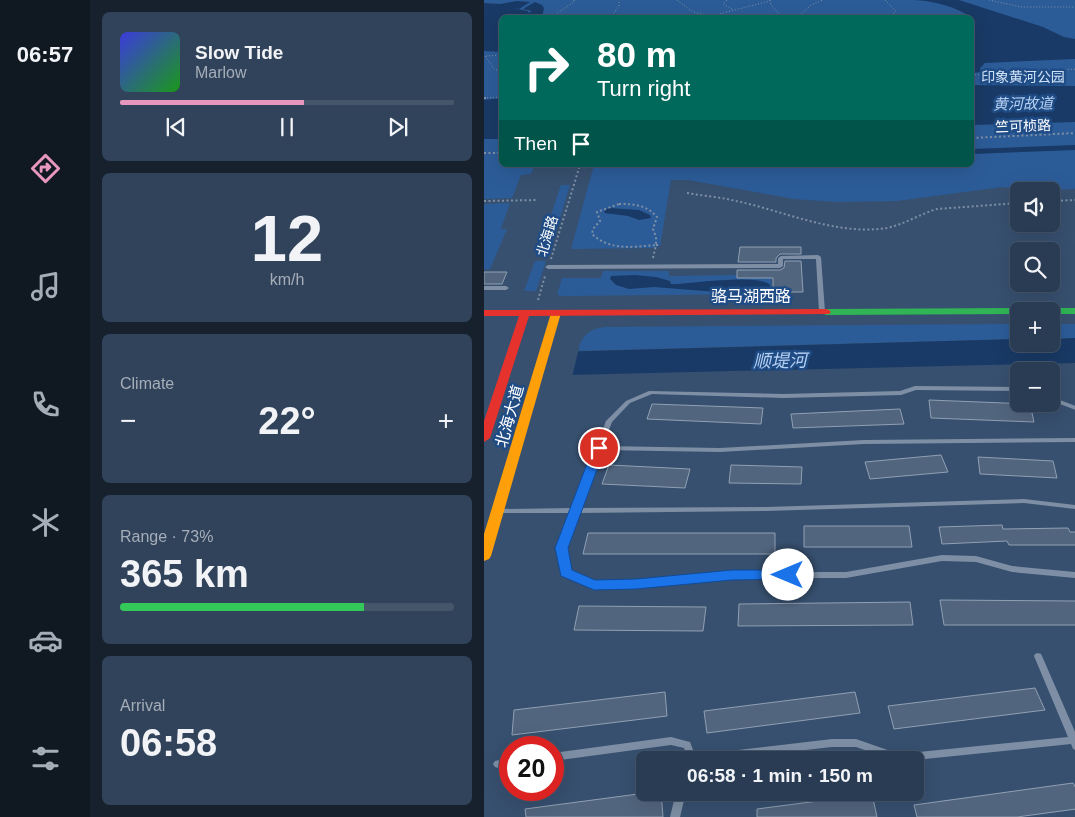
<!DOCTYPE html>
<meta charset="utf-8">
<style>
:root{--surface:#293c53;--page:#31435a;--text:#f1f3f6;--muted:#a5adb8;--line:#45566a;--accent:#e797bd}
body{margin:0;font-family:Arial,"Noto Sans SC",sans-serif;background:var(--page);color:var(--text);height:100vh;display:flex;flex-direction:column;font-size:19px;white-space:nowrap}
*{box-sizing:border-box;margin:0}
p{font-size:16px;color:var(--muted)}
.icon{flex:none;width:28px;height:28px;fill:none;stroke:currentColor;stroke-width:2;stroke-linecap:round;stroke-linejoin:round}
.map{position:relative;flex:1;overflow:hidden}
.details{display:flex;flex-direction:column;gap:12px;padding:12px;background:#17212e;width:394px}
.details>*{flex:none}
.guide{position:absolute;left:15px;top:15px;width:475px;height:152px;border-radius:8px;box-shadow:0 5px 20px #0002,0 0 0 1px var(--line);background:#00695c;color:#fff;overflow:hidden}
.controls{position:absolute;left:526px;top:182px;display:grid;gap:10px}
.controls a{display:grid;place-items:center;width:50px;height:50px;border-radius:8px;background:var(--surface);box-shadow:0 5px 20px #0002,0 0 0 1px var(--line);font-size:25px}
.speed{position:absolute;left:15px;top:736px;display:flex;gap:10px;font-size:25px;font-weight:700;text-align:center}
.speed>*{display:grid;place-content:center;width:65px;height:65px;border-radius:50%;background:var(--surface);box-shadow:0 5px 20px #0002,0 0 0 1px var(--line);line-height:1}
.speed .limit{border:8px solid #d22;background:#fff;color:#111}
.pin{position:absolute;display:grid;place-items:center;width:42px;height:42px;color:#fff;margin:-21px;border:2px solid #fff;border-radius:50%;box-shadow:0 1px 5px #0007}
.me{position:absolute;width:55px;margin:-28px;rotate:270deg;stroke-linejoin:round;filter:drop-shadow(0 0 4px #0008)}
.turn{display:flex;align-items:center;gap:18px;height:105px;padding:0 15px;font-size:22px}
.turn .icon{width:65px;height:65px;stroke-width:2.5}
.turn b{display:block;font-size:35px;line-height:42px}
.then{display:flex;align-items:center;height:48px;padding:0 15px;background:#0003;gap:10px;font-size:19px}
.big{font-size:38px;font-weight:800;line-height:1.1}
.details .widget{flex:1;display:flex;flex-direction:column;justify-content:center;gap:8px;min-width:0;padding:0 18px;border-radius:8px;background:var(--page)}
.details .dial{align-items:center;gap:0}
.dial b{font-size:65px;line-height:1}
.song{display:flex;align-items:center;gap:15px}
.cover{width:60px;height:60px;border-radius:8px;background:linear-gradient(135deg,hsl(240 70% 55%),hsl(120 70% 35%))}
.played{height:5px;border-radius:2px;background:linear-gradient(90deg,var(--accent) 55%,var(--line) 55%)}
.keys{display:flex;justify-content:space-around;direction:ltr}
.heat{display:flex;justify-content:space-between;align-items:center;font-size:28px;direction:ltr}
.charge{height:8px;border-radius:4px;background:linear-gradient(90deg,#34c759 73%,var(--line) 0)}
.trip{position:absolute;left:152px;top:751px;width:288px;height:50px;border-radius:8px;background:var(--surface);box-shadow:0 5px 20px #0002,0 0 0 1px var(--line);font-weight:800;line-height:50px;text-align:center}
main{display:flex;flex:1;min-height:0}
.tab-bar{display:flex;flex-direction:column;width:90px;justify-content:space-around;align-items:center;background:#101821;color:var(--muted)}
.tab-bar .icon{width:35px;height:35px}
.tab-bar .current{color:var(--accent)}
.tab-bar b{font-size:22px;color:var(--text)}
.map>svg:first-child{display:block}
.green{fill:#2c5c98}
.water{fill:#193a66}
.pier{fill:#37506f}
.building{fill:#51657e;stroke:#91a0b3}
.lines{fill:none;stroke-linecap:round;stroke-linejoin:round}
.path-far1{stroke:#7e8fa5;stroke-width:1;stroke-dasharray:1 2;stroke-linecap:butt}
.path{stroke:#7e8fa5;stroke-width:2;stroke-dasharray:2 2.5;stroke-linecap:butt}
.lane{fill:#7e8fa5;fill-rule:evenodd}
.fast{fill:#30b455;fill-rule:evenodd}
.slow{fill:#ff9f0a;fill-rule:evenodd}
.jam{fill:#e5322d;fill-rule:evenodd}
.route{fill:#1a73e8;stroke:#114b97}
.labels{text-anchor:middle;stroke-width:5;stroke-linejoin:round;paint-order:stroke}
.far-park-label{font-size:14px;fill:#cee1f7;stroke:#204c86}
.far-street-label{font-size:14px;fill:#fff;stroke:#204c86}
.far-water-label{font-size:15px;font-style:italic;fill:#b5d0f1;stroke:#204c86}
.street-label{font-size:16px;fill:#fff;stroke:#204c86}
.water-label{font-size:18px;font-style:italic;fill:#b5d0f1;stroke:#204c86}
</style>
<main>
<nav class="tab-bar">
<b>06:57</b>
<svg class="icon current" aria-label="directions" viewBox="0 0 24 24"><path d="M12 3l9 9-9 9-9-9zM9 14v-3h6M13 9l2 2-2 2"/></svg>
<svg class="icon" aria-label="music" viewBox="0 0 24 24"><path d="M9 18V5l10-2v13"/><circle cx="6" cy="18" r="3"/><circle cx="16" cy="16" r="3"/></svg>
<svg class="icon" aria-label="phone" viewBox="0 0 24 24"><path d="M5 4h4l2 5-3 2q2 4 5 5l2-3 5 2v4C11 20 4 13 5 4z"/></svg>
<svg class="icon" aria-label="climate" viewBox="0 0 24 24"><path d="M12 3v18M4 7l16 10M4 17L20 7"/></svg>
<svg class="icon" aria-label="car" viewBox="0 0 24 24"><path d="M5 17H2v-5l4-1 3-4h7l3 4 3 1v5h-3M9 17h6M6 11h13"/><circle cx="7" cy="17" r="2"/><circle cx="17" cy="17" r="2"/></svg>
<svg class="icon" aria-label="filters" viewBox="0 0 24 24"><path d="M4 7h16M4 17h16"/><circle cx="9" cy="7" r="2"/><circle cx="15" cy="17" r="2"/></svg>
</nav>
<section class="details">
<div class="widget">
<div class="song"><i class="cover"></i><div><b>Slow Tide</b><p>Marlow</p></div></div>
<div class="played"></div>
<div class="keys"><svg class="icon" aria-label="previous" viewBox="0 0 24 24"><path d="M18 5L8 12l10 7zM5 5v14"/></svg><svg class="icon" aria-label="pause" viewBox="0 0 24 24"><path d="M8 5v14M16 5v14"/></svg><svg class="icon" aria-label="next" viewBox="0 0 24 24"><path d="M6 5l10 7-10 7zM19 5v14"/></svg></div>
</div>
<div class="widget dial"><b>12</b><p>km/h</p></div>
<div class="widget"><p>Climate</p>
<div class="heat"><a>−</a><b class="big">22°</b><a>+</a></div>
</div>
<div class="widget"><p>Range · 73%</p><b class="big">365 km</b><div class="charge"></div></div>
<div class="widget"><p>Arrival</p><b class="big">06:58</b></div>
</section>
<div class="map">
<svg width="592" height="817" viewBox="0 0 592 817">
<rect width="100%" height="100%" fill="#37506f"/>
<g class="green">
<path d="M0 0H591V189L547 191 518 187 413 201 353 202 310 199 204 180H187L176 246 168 248 87 249 110 165H488V18H18V165H51L47 174 37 175 28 198 0 199Z"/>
<path d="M77 185H86L65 254H54Z"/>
<path d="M26 203 17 229H23L6 269 0 270V204Z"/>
<path d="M51 261H62L52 291H40Z"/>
<path d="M119 271H185V276L253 275V278H287L288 294 80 296 73 295 78 278H117Z"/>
<path d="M535 324V339L94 351C98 335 105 329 121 327Z"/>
<path d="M568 324H591V338L568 339Z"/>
</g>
<g class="water">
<path d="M429 0H475L559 27 580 37 591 39V59L501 63 496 68 497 72 488 73V18C471 6 450 1 429 0Z"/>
<path d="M33 1 46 2 35 9 23 7 44 11V13L48 11 39 9 51 2 58 5 60 8 58 17 18 18 17 52 0 51V3L16 4Z"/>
<path d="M488 85 591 86V122L488 125Z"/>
<path d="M17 98V139H0V100Z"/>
<path d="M592 145 591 150 488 154V149Z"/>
<path d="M126 208 155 210 166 215 167 218 155 220 144 216 120 213 122 209Z"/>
<path d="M151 275 172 277 186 281 187 284C206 284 274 273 286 285V291L259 294 170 287 145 289 132 285 126 279 127 276Z"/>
<path d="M592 338 591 363 0 377V354L535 339V344H568V339Z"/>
</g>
<path class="pier" d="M95 348 88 377 0 380V351Z"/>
<g class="building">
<path d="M256 247H317V254H296L292 258V262H254Z"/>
<path d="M301 261H317L319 292H289V278H253V270H296L300 268Z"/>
<path d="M0 272H23L18 284H0Z"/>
<path d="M445 400 546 404 550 422 447 418Z"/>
<path d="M168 404 279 408 277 424 163 419Z"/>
<path d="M416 409 420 424 309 428 307 414Z"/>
<path d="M457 455 464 472 386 479 381 462Z"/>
<path d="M494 457 569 461 573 478 496 474Z"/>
<path d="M125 465 206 469 201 488 118 484Z"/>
<path d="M247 465 318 467 317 484 245 483Z"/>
<path d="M518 525 519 529 584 528 586 532H592V545H525L523 541 458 544 455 527Z"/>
<path d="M320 526H425L428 547H320Z"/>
<path d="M104 533H291V554H99Z"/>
<path d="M456 600 592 601V625H460Z"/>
<path d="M426 602 429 625 254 626 255 604Z"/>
<path d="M95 606 222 607 219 631 90 630Z"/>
<path d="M551 688 561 710 410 729 404 706Z"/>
<path d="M181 692 183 716 28 735 30 710Z"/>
<path d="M371 692 376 713 223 733 220 711Z"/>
<path d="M589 783 592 788V809L533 817H433L430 805Z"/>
<path d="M169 792H177L179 817H42L41 809Z"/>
<path d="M388 794 393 817H273V809Z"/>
</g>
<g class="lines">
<g class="path-far1">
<path d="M193 0 209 12 227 16 286 1"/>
<path d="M243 0 239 4 248 9"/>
<path d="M286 0 287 5 299 18"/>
<path d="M401 0 412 11 404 18"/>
<path d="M505 0 537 7H592"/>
<path d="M126 17 160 18"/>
<path d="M70 18 72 14 90 2V0"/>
<path d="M126 18 135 6V0"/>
<path d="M313 18 327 5 339 0"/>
<path d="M1 56 10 69 18 72"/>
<path d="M2 56 18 55"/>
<path d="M488 75 592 69"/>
<path d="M0 98 18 97"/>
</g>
<g class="path">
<path d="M0 98H3"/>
<path d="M488 138 592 133"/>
<path d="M0 153H18"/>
<path d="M203 193C219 196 236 197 252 201 301 211 352 236 403 228 421 224 436 214 453 209L535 203"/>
<path d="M0 201 54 200"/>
<path d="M568 201 592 200"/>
<path d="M135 204C150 204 163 205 173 217L169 229 172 237V245C149 247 126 251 108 234L109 229 116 221 113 212Z"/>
<path d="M172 245H174"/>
<path d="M169 258 172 245"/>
<path d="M67 259 96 165"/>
<path d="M54 300 61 276"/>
</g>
<g class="lane">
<path d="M334 255 337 257 341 312 338 314 335 312 332 259H299V266L296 268 64 269 61 267 64 265 294 264V258L297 256Z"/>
<path d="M0 286H22L25 288 22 290H0Z"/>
<path d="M431 386 535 387V391L432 390 417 395 299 398 168 394 146 403 128 422 119 446 236 448 380 440 592 438V442L380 444 236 452 117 450 96 508 282 507 540 499 592 505V509L540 503 282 511 94 513 81 548 85 571 111 582 152 581 248 572H362L458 555 492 556 528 566 592 572V578L528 572 492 562 458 561 362 578H248L152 587 110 588 79 575 78 573 73 548 87 513H13L11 511 13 509H15L89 508 122 421 142 401 165 391 299 394 416 391Z"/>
<path d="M568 397 592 406V410L568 401Z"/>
<path d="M554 653 557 654 558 656 592 734V750L589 749 587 744 431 760H410L372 747H348L235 760H204L200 748 187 745 69 761V753L187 737 206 742 211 755 348 739H372L415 754 584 737 550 656 551 654Z"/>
<path d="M26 758V766L14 768 11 767 9 764 11 761Z"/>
<path d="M192 792H202L196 817H186Z"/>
</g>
<g class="fast">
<path d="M535 308 540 311H535V314L342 315 337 312 342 309Z"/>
<path d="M568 308H592V314H568V311H563Z"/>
</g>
<path class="slow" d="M72 310 77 313 7 556 5 559 0 561V534L67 313Z"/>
<path class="jam" d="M342 309 345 310 347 312 345 314 45 316 6 438 0 442V421L35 316H0V310Z"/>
</g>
<path class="route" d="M115 444 121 448 84 548 88 570 111 580 152 579 248 570H304L309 571 311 575 309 579 248 580 152 589 110 590 77 576 71 548 109 448Z"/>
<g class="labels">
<g class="far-park-label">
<text x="539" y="82">印象黄河公园</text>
</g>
<g class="far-street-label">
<text transform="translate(539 126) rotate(-2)" y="5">竺可桢路</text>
<text transform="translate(63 236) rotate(-73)" y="5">北海路</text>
</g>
<g class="far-water-label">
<text transform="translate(539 104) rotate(-1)" y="5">黄河故道</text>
</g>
<g class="street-label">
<text x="267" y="302">骆马湖西路</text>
<text transform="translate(25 416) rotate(-74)" y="6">北海大道</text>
</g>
<g class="water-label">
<text transform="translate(296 361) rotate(-1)" y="6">顺堤河</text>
</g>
</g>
</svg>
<div class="controls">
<a><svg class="icon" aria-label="sound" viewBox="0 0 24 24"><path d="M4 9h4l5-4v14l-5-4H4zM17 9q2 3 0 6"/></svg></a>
<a><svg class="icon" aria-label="search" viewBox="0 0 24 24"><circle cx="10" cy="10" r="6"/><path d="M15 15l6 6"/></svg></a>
<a>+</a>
<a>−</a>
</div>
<div class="speed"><div class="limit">20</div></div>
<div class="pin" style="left:115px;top:448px;background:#d93025"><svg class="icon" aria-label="arrive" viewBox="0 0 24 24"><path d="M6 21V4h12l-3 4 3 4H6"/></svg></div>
<svg class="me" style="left:304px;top:575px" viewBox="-20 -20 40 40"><circle r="19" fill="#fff"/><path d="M0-13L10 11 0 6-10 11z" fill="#1a73e8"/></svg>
<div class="trip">06:58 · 1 min · 150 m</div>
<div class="guide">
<div class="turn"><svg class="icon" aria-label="right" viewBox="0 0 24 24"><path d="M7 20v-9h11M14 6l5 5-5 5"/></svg><div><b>80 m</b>Turn right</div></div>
<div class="then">Then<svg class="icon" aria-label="arrive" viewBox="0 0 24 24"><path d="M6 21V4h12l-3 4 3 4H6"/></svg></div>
</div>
</div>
</main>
